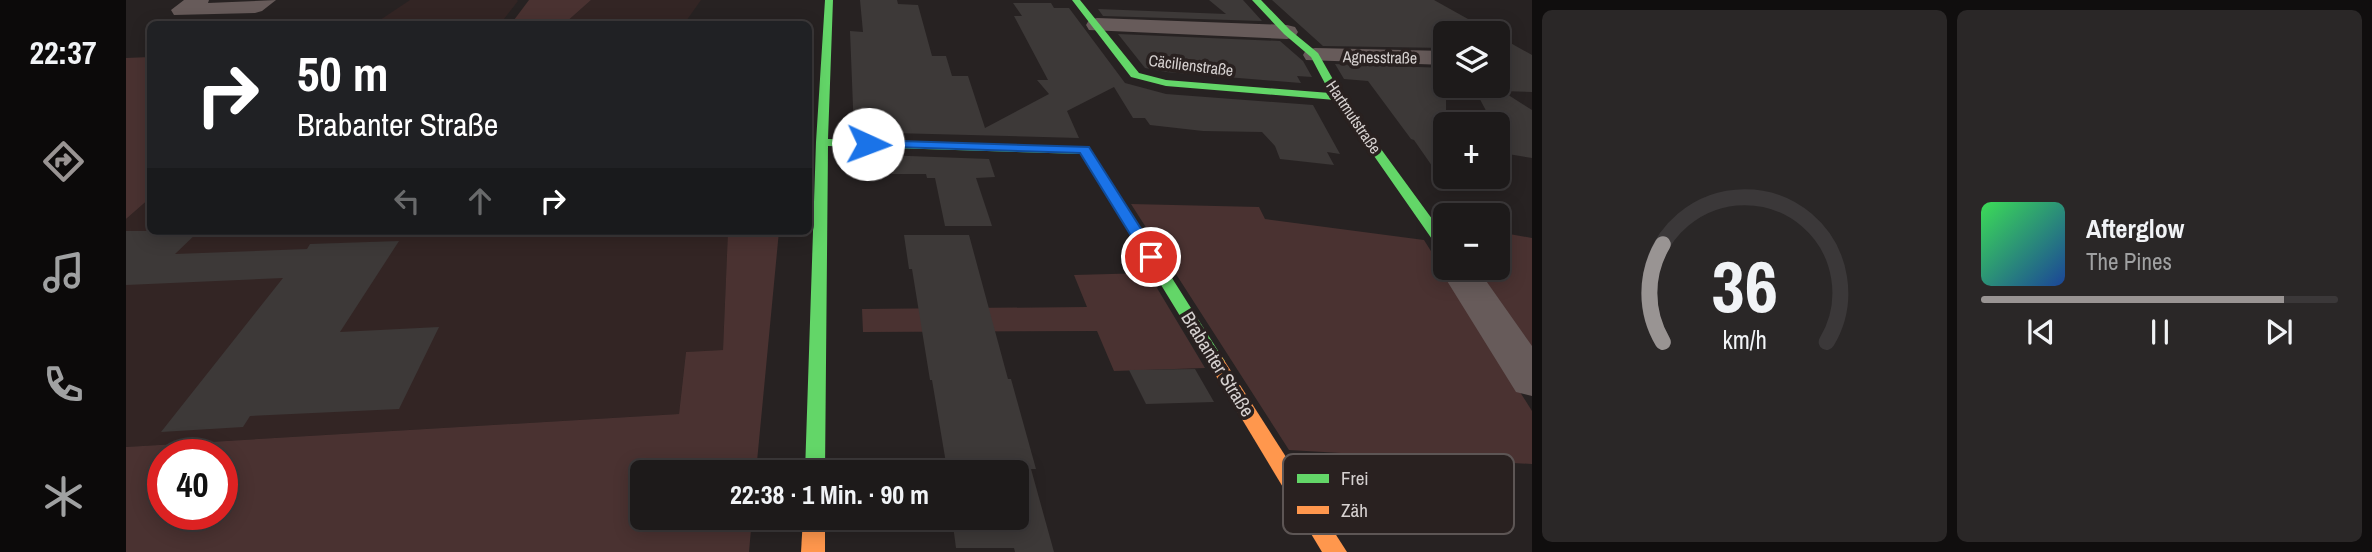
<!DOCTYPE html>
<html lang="de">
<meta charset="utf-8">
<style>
:root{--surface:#1d1a1a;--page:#2a2727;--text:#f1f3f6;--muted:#a0a1a2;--line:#3b3839;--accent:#999493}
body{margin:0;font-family:"Archivo Narrow",sans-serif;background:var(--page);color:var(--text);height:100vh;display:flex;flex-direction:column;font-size:26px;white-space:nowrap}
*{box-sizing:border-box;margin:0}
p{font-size:23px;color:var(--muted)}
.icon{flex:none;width:38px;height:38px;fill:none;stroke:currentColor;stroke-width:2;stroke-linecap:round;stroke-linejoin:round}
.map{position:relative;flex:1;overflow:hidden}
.panel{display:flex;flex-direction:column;gap:10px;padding:10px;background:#100e0e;width:840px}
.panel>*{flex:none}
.guide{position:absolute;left:21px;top:21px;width:665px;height:214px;border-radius:10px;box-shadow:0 4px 18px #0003,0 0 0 2px var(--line);background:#202124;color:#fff;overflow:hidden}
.controls{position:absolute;left:1307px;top:21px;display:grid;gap:14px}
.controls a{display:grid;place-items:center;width:77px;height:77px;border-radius:10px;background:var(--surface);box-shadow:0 4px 18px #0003,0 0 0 2px var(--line);font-size:35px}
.speed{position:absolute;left:21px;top:439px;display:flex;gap:14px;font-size:35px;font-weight:700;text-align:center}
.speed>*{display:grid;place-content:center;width:91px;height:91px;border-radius:50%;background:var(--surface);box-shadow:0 4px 18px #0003,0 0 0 2px var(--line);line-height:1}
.speed .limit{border:10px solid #d22;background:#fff;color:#111}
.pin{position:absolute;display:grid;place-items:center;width:60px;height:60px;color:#fff;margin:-30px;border:4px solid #fff;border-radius:50%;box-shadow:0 2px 7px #0007}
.me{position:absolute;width:77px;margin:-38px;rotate:92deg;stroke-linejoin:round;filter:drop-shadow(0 0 5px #0008)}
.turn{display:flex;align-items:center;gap:24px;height:147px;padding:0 35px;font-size:32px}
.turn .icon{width:91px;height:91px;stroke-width:2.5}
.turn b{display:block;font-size:49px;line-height:60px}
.lanes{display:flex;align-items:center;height:66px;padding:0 35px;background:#0003;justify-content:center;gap:35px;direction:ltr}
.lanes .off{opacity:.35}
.panel .widget{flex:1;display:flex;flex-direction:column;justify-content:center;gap:10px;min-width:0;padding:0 24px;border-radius:10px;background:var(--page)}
.panel .dial{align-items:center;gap:0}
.dial svg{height:182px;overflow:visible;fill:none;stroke:var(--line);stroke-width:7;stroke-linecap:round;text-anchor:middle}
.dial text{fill:var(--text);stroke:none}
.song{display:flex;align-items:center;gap:21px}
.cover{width:84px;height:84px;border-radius:10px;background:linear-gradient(135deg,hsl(130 70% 55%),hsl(220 70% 35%))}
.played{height:7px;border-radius:4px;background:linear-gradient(90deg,var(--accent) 85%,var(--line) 85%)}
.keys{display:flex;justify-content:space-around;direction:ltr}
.panel .tiles{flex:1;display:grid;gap:10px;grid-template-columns:repeat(2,1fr)}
.trip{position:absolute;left:504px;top:460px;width:399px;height:70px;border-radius:10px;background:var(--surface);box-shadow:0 4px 18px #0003,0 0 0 2px var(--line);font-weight:700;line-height:70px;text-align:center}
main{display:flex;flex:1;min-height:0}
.menu{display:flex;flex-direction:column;width:126px;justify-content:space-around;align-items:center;background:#0c0a0a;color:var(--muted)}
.menu .icon{width:49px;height:49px}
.menu .current{color:var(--accent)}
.menu b{font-size:32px;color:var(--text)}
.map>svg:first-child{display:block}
.built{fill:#332524}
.green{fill:#4a3231;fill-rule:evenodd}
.building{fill:#3d3938}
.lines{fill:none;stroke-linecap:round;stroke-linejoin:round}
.street{fill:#675b5a;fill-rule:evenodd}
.fast{fill:#63d668;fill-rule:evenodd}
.slow{fill:#ff974d;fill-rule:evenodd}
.route{fill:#1a73e8;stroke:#114b97;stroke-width:2}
.labels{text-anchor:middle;stroke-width:7;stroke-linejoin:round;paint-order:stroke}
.far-street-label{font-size:16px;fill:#d6d1d0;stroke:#292120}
.street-label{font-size:19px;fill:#d6d1d0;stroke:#292120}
.key{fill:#292120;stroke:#5d5655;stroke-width:2}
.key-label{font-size:19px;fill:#d6d1d0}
</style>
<main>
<nav class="menu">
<b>22:37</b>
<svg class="icon current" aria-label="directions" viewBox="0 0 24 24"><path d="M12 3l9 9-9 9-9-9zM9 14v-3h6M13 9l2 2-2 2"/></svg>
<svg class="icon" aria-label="music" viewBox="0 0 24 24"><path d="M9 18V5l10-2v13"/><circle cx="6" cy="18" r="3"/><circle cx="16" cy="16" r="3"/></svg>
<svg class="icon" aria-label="phone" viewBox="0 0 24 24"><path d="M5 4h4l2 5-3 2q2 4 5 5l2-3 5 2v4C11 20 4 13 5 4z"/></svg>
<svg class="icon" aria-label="climate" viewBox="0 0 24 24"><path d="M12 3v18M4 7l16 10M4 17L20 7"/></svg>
</nav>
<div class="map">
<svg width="1406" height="552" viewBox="0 0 1406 552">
<rect width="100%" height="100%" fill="#272222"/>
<g class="built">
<path d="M284 0H391L392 1 374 24H248Z"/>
<path d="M465 0H575L558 24H438Z"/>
<path d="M24 198V231H602L597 350 560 352 553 414 0 447V219Z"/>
</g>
<g class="green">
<path d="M403 0H465L438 24H385Z"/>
<path d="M24 57V198L0 219V58Z"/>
<path d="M1005 204 1133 207 1139 219 1298 240 1406 411V464L1163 450Z"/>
<path d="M602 231H653L630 472H516V518H626L623 552H0V447L553 414 560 352 597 350ZM96 455V514H37V455Z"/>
<path d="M1372 232 1406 238V348L1394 341 1343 268H1372Z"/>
<path d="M1022 273 1079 368 988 371 971 331 737 332 736 309 961 307 948 275Z"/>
</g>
<g class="building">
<path d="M734 0H771L772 4 792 5 806 56H820L826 76H842L859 128 923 94 911 80H922L888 16H896L887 3H925L928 8H943L999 83 1040 94 1187 105 1214 154 1201 152 1208 165 1154 159 1149 146 1136 132 1077 131 1024 125 1019 118H1007L988 87 941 111 953 138 728 132 724 31 737 32Z"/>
<path d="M1083 0H1117L1136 21 977 16 972 9 1100 14Z"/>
<path d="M1146 0H1308L1367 33H1320V48L1197 46Z"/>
<path d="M992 34 1154 41 1177 61 1186 77 1171 76 1175 83 1040 72 1019 68Z"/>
<path d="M1372 36 1406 55V92L1376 91 1406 110V158L1382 154 1372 134V124H1367L1347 86H1372Z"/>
<path d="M1209 64 1320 68V186L1288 140 1285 139 1242 81 1218 79Z"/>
<path d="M729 154 863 159 869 177 850 178 866 226H819L809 178H801L800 174H730Z"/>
<path d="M0 231H73L49 254 181 249 184 244 273 241 214 332 313 327 273 409 124 416 117 427 35 432 157 278 0 285Z"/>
<path d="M778 235H843L882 379H885L910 469H905L928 552H889L888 548H830L826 518H891V472H819L818 469H821L806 380H804L786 269H783Z"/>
<path d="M1069 369 1088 402 1020 404 1003 370Z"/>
</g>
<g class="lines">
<g class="street">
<path d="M58 0H83L82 3 150 0 136 11 129 13 48 15 45 10Z"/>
<path d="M971 18 1161 25 1169 27 1172 32 1169 37 1161 39 963 30 960 25 963 20Z"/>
<path d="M1189 48 1320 51V65L1180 60 1177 55 1180 50Z"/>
<path d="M1319 260 1320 268H1351L1406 346V396L1390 392 1313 268Z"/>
</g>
<g class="fast">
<path d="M699 0H707L702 139 963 147 1096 357 1099 361 1096 365H1084L955 154 702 146 699 472H679L690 142Z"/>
<path d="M946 0H954L1013 73 1040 80 1204 93 1185 57 1158 34 1126 0H1135L1164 30 1192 53 1217 97 1320 238V253L1315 252 1209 100 1040 86 1005 77Z"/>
</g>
<g class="slow">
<path d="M1090 355 1096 357 1221 552H1196L1081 361 1084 357Z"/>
<path d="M677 518H699V552H675Z"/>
</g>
</g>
<path class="route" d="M742 140 963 147 1033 257 1031 260H1020L954 153 737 146 735 144Z"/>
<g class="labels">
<g class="far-street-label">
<text transform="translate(1254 57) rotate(1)" y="6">Agnesstraße</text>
<text transform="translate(1065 65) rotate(7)" y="6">Cäcilienstraße</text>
<text transform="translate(1228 117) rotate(56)" y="6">Hartmutstraße</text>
</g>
<g class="street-label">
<text transform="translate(1092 364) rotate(58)" y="7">Brabanter Straße</text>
</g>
</g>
<rect x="1157" y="454" width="231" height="80" rx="10" class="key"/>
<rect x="1171" y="474" width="32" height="9" fill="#63d668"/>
<rect x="1171" y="506" width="32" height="8" fill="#ff974d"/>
<g class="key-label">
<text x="1215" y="485">Frei</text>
<text x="1215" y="517">Zäh</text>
</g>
</svg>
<div class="controls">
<a><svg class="icon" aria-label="layers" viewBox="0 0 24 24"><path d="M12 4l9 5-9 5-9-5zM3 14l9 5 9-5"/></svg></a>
<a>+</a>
<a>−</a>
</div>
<div class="speed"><div class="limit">40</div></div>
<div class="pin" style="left:1025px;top:257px;background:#d93025"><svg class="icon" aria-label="arrive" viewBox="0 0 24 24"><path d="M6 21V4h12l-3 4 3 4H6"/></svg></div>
<svg class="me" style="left:742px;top:144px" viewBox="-20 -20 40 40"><circle r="19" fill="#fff"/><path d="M0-13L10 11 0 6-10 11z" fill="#1a73e8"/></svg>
<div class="trip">22:38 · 1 Min. · 90 m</div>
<div class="guide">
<div class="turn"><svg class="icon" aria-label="right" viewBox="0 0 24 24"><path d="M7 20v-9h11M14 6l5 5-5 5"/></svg><div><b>50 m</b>Brabanter Straße</div></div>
<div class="lanes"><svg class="icon off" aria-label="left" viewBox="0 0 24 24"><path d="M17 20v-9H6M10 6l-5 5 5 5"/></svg><svg class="icon off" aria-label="ahead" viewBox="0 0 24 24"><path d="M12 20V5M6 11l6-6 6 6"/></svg><svg class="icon" aria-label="right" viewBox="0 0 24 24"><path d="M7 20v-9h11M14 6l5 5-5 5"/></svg></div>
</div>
</div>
<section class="panel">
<div class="tiles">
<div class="widget dial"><svg viewBox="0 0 100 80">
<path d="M14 69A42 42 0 1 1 86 69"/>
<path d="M14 69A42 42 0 0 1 14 26" stroke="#999493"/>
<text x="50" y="56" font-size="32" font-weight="700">36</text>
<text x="50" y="72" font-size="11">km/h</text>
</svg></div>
<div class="widget">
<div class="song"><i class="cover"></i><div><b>Afterglow</b><p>The Pines</p></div></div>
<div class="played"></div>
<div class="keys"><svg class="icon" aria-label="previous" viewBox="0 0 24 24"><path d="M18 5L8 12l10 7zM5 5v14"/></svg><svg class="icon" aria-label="pause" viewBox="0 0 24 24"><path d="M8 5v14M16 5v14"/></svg><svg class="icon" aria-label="next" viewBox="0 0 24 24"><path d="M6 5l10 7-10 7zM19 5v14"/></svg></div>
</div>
</div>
</section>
</main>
